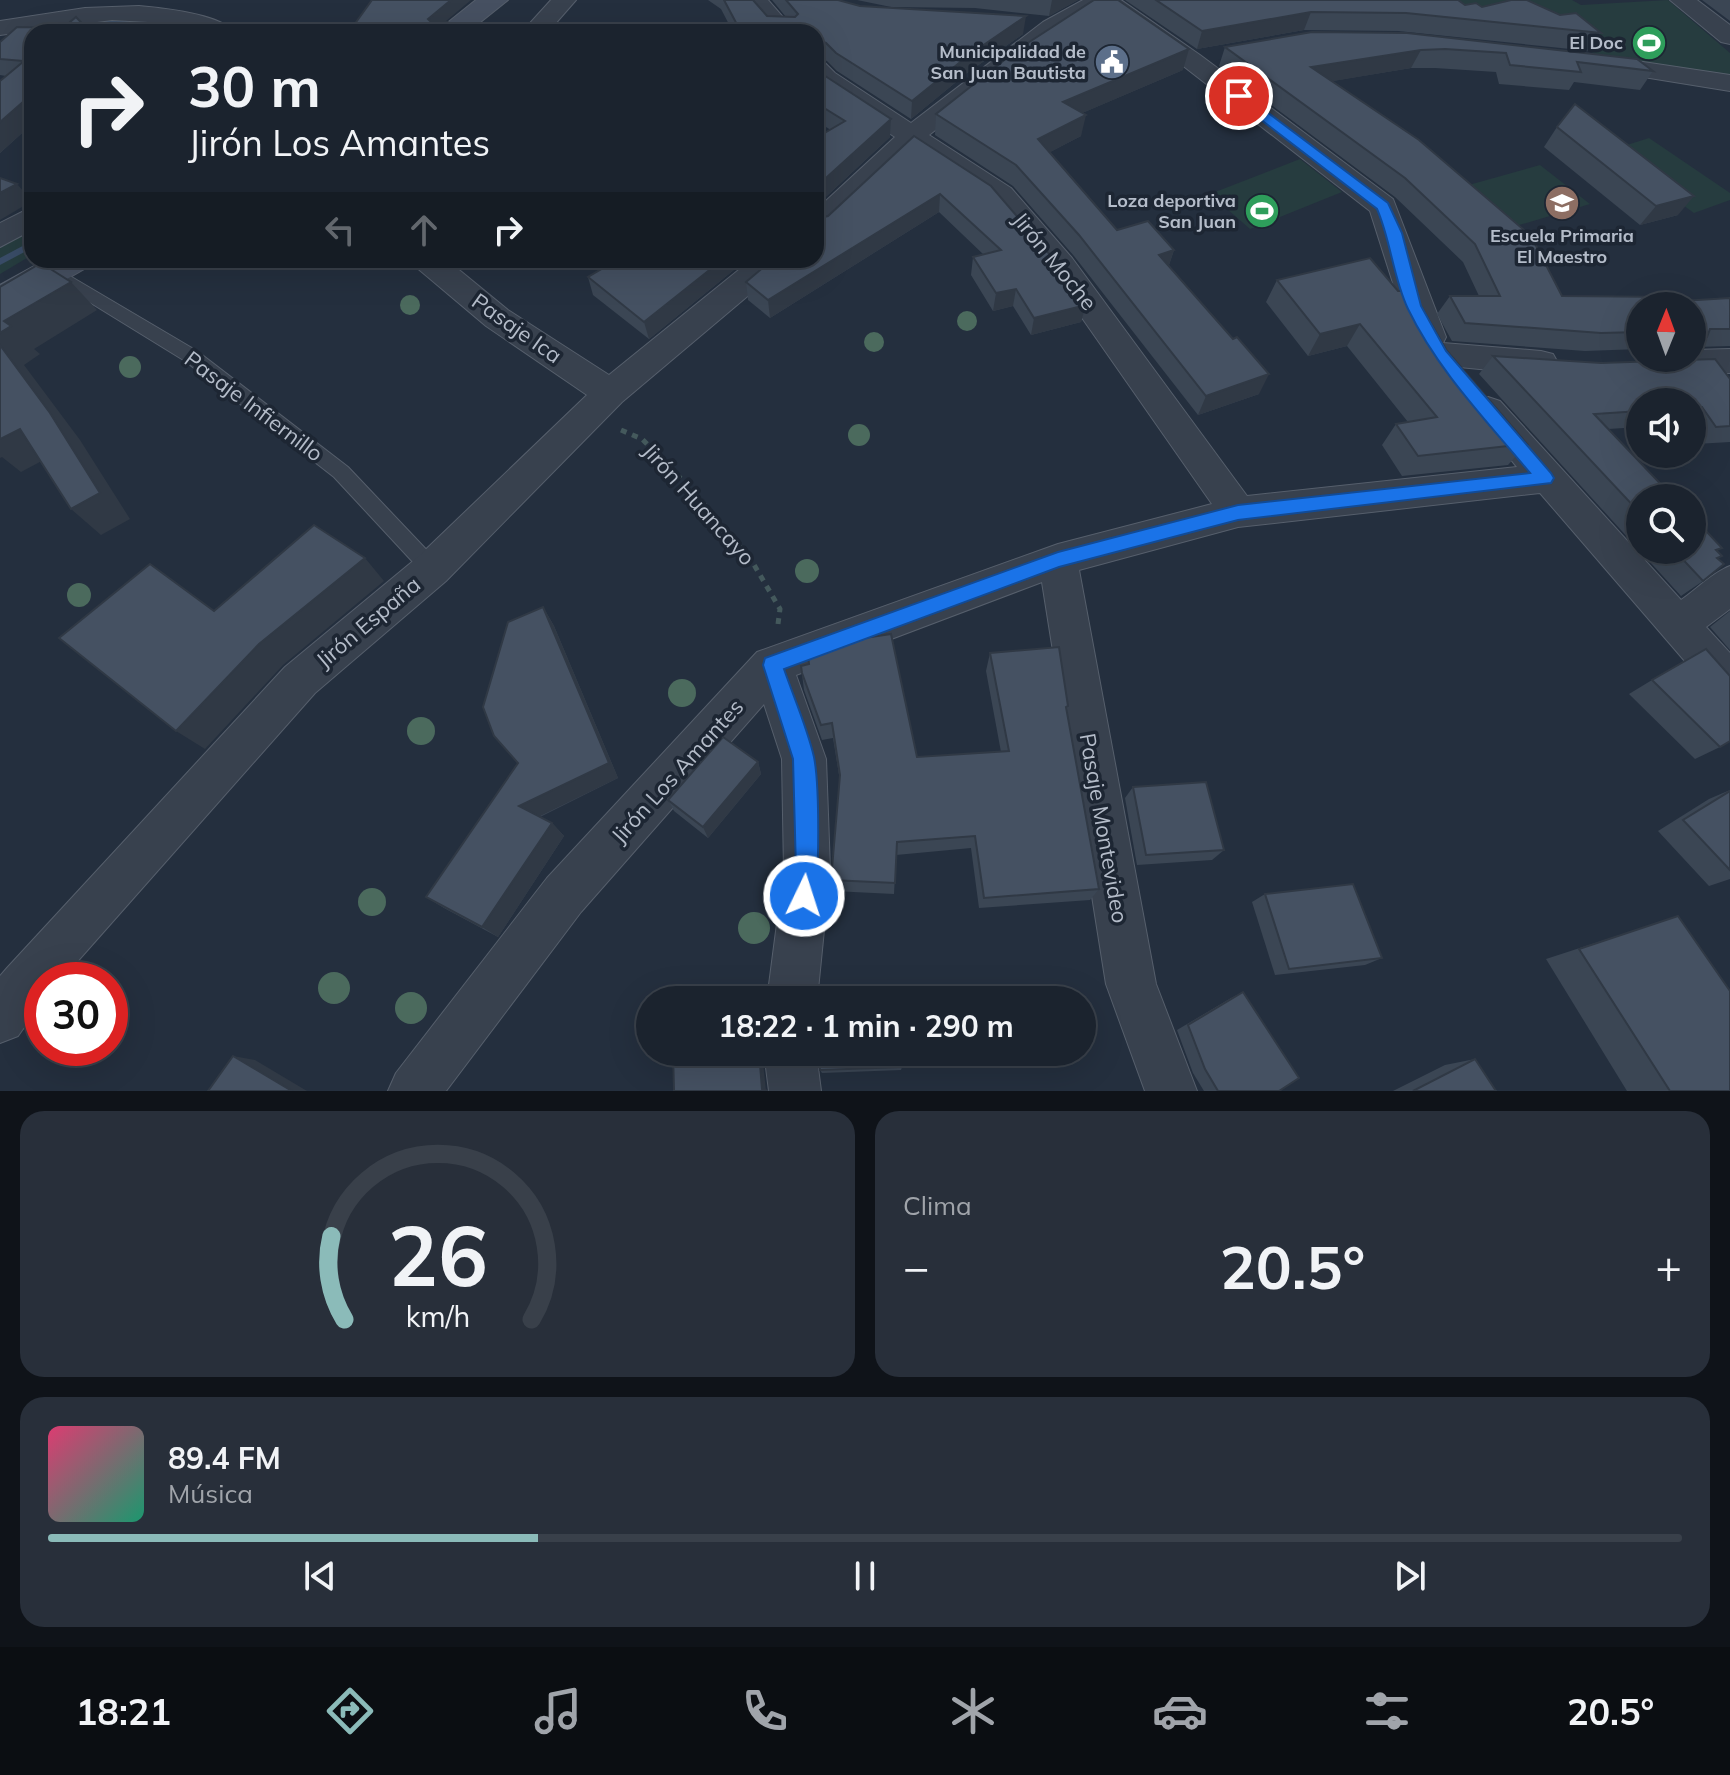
<!DOCTYPE html>
<html lang="es">
<meta charset="utf-8">
<style>
:root{--surface:#1b232e;--page:#282f3a;--text:#f1f3f6;--muted:#a0a4aa;--line:#39404a;--accent:#8bbbb9}
body{margin:0;font-family:Mulish,sans-serif;background:var(--page);color:var(--text);height:100vh;display:flex;flex-direction:column;font-size:30px;white-space:nowrap}
*{box-sizing:border-box;margin:0}
p{font-size:26px;color:var(--muted)}
.icon{flex:none;width:44px;height:44px;fill:none;stroke:currentColor;stroke-width:2;stroke-linecap:round;stroke-linejoin:round}
.map{position:relative;height:1091px;overflow:hidden}
.drawer{display:flex;flex-direction:column;gap:20px;padding:20px;background:#0f1319;flex:1}
.drawer>*{flex:none}
.guide{position:absolute;left:24px;top:24px;width:800px;height:244px;border-radius:24px;box-shadow:0 8px 32px #0002,0 0 0 2px var(--line);background:#1b232e;color:var(--text);overflow:hidden}
.needle{width:52px;rotate:1deg}
.tools{position:absolute;left:1626px;top:292px;display:grid;gap:16px}
.tools a{display:grid;place-items:center;width:80px;height:80px;border-radius:50%;background:var(--surface);box-shadow:0 8px 32px #0002,0 0 0 2px var(--line);font-size:40px}
.speed{position:absolute;left:24px;top:962px;display:flex;gap:16px;font-size:40px;font-weight:700;text-align:center}
.speed>*{display:grid;place-content:center;width:104px;height:104px;border-radius:50%;background:var(--surface);box-shadow:0 8px 32px #0002,0 0 0 2px var(--line);line-height:1}
.speed .limit{border:12px solid #d22;background:#fff;color:#111}
.pin{position:absolute;display:grid;place-items:center;width:68px;height:68px;color:#fff;margin:-34px;border:4px solid #fff;border-radius:50%;box-shadow:0 2px 8px #0007}
.me{position:absolute;width:88px;margin:-44px;rotate:4deg;stroke-linejoin:round;filter:drop-shadow(0 0 6px #0008)}
.turn{display:flex;align-items:center;gap:28px;height:168px;padding:0 32px;font-size:36px}
.turn .icon{width:104px;height:104px;stroke-width:2.5}
.turn b{display:block;font-size:56px;line-height:68px}
.lanes{display:flex;align-items:center;height:76px;padding:0 32px;background:#0003;justify-content:center;gap:40px;direction:ltr}
.lanes .off{opacity:.35}
.big{font-size:60px;font-weight:700;line-height:1.1}
.drawer .card{flex:1;display:flex;flex-direction:column;justify-content:center;gap:12px;min-width:0;padding:0 28px;border-radius:24px;background:var(--page)}
.drawer .dial{align-items:center;gap:0}
.dial svg{height:208px;overflow:visible;fill:none;stroke:var(--line);stroke-width:7;stroke-linecap:round;text-anchor:middle}
.dial text{fill:var(--text);stroke:none}
.song{display:flex;align-items:center;gap:24px}
.cover{width:96px;height:96px;border-radius:12px;background:linear-gradient(135deg,hsl(340 70% 55%),hsl(160 70% 35%))}
.played{height:8px;border-radius:4px;background:linear-gradient(90deg,var(--accent) 30%,var(--line) 30%)}
.keys{display:flex;justify-content:space-around;direction:ltr}
.heat{display:flex;justify-content:space-between;align-items:center;font-size:44px;direction:ltr}
.drawer .tiles{flex:1;display:grid;gap:20px;grid-template-columns:1fr 1fr}
.card:last-child{grid-column:span 2}
.trip{position:absolute;left:636px;top:986px;width:460px;height:80px;border-radius:40px;background:var(--surface);box-shadow:0 8px 32px #0002,0 0 0 2px var(--line);font-weight:700;line-height:80px;text-align:center}
.tab-bar{display:flex;height:128px;justify-content:space-around;align-items:center;background:#0b0e12;color:var(--muted)}
.tab-bar .icon{width:56px;height:56px}
.tab-bar .active{color:var(--accent)}
.tab-bar b{font-size:36px;color:var(--text)}
.map>svg:first-child{display:block}
.green{fill:#263c3f}
.lines{fill:none;stroke-linecap:round;stroke-linejoin:round}
.stream{fill:#394c67;fill-rule:evenodd}
.lane-casing{stroke:#565f6c;stroke-width:2}
.street-casing{stroke:#565f6c;stroke-width:2}
.secondary-casing{stroke:#565f6c;stroke-width:2}
.path-far1{stroke:#44595c;stroke-width:4;stroke-dasharray:4 4;stroke-linecap:butt}
.path{stroke:#44595c;stroke-width:5;stroke-dasharray:6 6;stroke-linecap:butt}
.lane{fill:#38414e;fill-rule:evenodd}
.street{fill:#38414e;fill-rule:evenodd}
.secondary{fill:#465061;fill-rule:evenodd}
.tree{fill:#4b6a5d}
.wall{fill:#3b4654}
.shaded-wall{fill:#303945}
.building{fill:#455162;stroke:#303945;stroke-width:2}
.route{fill:#1a73e8;stroke:#114b97;stroke-width:2}
.labels{text-anchor:middle;stroke-width:7;stroke-linejoin:round;paint-order:stroke}
.far-poi-label{font-size:18px;font-weight:bold;fill:#b4bcc9;stroke:#1d2633;text-anchor:end}
.street-label{font-size:22px;fill:#b4bcc9;stroke:#1d2633}
</style>
<div class="map">
<svg width="1730" height="1091" viewBox="0 0 1730 1091">
<rect width="100%" height="100%" fill="#242f3e"/>
<g class="green">
<path d="M1432 0H1572L1581 5 1668 0 1730 53V78L1599 58 1565 31Z"/>
<path d="M1649 138 1730 193V200L1694 213 1608 151Z"/>
<path d="M1300 159 1342 192 1250 229 1210 194Z"/>
<path d="M1540 165 1590 204 1506 229 1458 188Z"/>
<path d="M32 230V255L0 274V248Z"/>
</g>
<g class="lines">
<g class="stream">
<path d="M105 18C130 18 159 19 181 32H170L136 24 94 23 90 21 94 19Z"/>
<path d="M32 241V248L0 265V258Z"/>
</g>
<g class="lane-casing">
<path id="lane" d="M53 266 197 351 348 467 439 563 442 569 439 575 432 578 425 575 334 477 185 361 47 276 45 272Z"/>
</g>
<g class="street-casing">
<g id="street">
<path d="M551 0H576L548 32H522Z"/>
<path d="M743 0H768L796 32H771Z"/>
<path d="M1083 0H1121L1200 55 1393 199 1446 337 1443 343 1541 351 1553 354 1558 363 1553 372 1541 375 1428 364 1423 355 1427 348 1418 345 1400 305 1370 211 1182 65 1102 9 1061 32 929 135 1011 188 1072 258 1247 496 1517 467 1471 410 1476 401 1488 397 1500 401 1681 600C1697 589 1712 573 1730 566V609L1706 627 1730 653V702L1715 696 1540 493 1238 527 1079 570 1156 984 1197 1091H1145L1106 984 1042 582 796 675 826 759 830 870 817 1000H767L784 870 782 759 764 704 581 912 446 1091H388L396 1073 547 878 757 652 1058 544 1212 504 1050 272 991 202 913 149C889 174 849 226 816 235V210L895 137 817 85 816 60 825 63 835 73 911 123 1043 22Z"/>
<path d="M1670 0H1697L1730 25V44L1721 42Z"/>
<path d="M139 6C161 8 221 14 234 32H198L166 23 112 20 0 35V21L85 8Z"/>
<path d="M1603 56 1730 75V91L1594 69 1590 64 1594 59Z"/>
<path d="M32 207V230L0 247V223Z"/>
<path d="M412 260H447L508 310 609 375 751 260H786L782 267 622 402 446 581 315 693 61 980H42V1002L18 1036 0 1043V976L7 968 285 667 418 557 587 395 486 326 416 267Z"/>
<path d="M1730 349V373L1666 375 1654 372 1649 363 1652 358H1692V350Z"/>
<path d="M764 1052H816L821 1091H769Z"/>
</g>
</g>
<g class="secondary-casing">
<g id="secondary">
<path d="M476 0H508L468 32H436Z"/>
<path d="M45 260H91L86 268 13 310 0 314V285Z"/>
</g>
</g>
<path class="path-far1" d="M251 27 271 32"/>
<path class="path" d="M621 430 642 439 693 491 753 563 780 609 778 624"/>
<use href="#lane" class="lane"/>
<use href="#street" class="street"/>
<use href="#secondary" class="secondary"/>
</g>
<g class="tree">
<circle cx="410" cy="305" r="10"/>
<circle cx="967" cy="321" r="10"/>
<circle cx="874" cy="342" r="10"/>
<circle cx="130" cy="367" r="11"/>
<circle cx="859" cy="435" r="11"/>
<circle cx="807" cy="571" r="12"/>
<circle cx="79" cy="595" r="12"/>
<circle cx="682" cy="693" r="14"/>
<circle cx="421" cy="731" r="14"/>
<circle cx="372" cy="902" r="14"/>
<circle cx="754" cy="928" r="16"/>
<circle cx="334" cy="988" r="16"/>
<circle cx="411" cy="1008" r="16"/>
</g>
<g class="wall">
<path d="M708 0H753L767 16 786 17 772 0H838L860 6 1023 34 967 73 911 119 837 71 827 61 816 58V32H733L721 9Z"/>
<path d="M857 0H1078L1049 16 975 8 891 7Z"/>
<path d="M1125 0H1458L1465 5 1482 7 1601 33 1590 51 1398 31 1304 30 1197 49Z"/>
<path d="M1702 0H1730V21Z"/>
<path d="M76 17 88 30 94 32H32V124L0 153V81L6 76 0 75V42L17 27 63 28Z"/>
<path d="M1407 33 1653 71 1640 90 1574 82 1569 90 1499 84 1496 72 1435 68H1411L1332 81 1562 296 1681 301 1730 298V346L1697 347 1692 352V306H1640V349L1585 351 1452 341 1437 314 1450 296H1479L1463 262 1395 197 1219 66 1225 47Z"/>
<path d="M816 70 891 119 890 137 816 206V138L831 130 816 121Z"/>
<path d="M1183 70 1082 113 1081 136 1050 152 1117 230 1174 250 1169 265 1259 394 1198 415 1074 256 1013 186 935 135 936 114Z"/>
<path d="M1557 127 1678 215 1640 225 1544 147Z"/>
<path d="M914 136 1086 305 1081 322 1031 335 1013 306 993 311 971 275 973 257 984 255 939 212 770 318 748 300 746 282 828 216Z"/>
<path d="M617 260H746L649 339 593 295 588 277Z"/>
<path d="M1277 280 1447 351 1527 444 1508 465 1402 476 1382 445 1396 424 1408 422 1347 346 1308 356 1266 302Z"/>
<path d="M1493 356 1730 379V442L1696 444 1692 438V402H1640V427L1608 429 1640 498V550L1717 551 1719 559 1703 581 1681 596 1479 374Z"/>
<path d="M543 607 554 626 618 778 540 817 552 823 564 836 498 937 444 908 426 897 518 763Z"/>
<path d="M1730 611V650L1710 627Z"/>
<path d="M990 653 1068 706 1067 711 1099 889 1090 900 979 908 971 848 896 855 894 894 833 891 831 880 840 781 833 738 822 740 804 690 801 666 917 757 1001 752 986 671Z"/>
<path d="M1652 680 1720 747 1695 759 1629 694Z"/>
<path d="M758 762 761 774 708 838 674 811 668 800Z"/>
<path d="M1133 787 1224 850 1212 860 1137 865 1125 798Z"/>
<path d="M1730 790V879L1709 886 1658 831 1709 799Z"/>
<path d="M1265 894 1382 958 1365 965 1275 975 1252 902Z"/>
<path d="M1678 916 1730 1091H1627L1546 959Z"/>
<path d="M1243 992 1279 1091H1204L1193 1073 1177 1030 1231 998Z"/>
<path d="M1475 1059 1496 1091H1393L1445 1065Z"/>
<path d="M902 1067 901 1070 822 1073 820 1070Z"/>
</g>
<g class="shaded-wall">
<path d="M451 0H471L433 32 428 19Z"/>
<path d="M1052 0H1078L1049 16Z"/>
<path d="M1311 12 1304 30 1197 49 1202 31Z"/>
<path d="M1026 16 1023 34 967 73 911 119 912 101 969 55Z"/>
<path d="M447 22 451 32H440Z"/>
<path d="M1189 49 1183 70 1059 123 1063 102Z"/>
<path d="M1421 50 1411 68 1304 86 1311 67Z"/>
<path d="M32 94V124L0 153V122Z"/>
<path d="M1086 115 1081 136 1035 160 1038 139Z"/>
<path d="M891 119 890 137 816 206V187Z"/>
<path d="M17 184 32 201 0 220V193Z"/>
<path d="M940 194 939 212 770 318 768 300Z"/>
<path d="M1694 196 1678 215 1640 225 1656 206Z"/>
<path d="M1174 250 1167 271 1159 255Z"/>
<path d="M722 260H746L649 339 644 322Z"/>
<path d="M71 282 97 310 34 349 40 354 24 365 80 440 130 519 101 535 71 509 0 345V333L4 321Z"/>
<path d="M1016 289 1013 306 993 311 996 293Z"/>
<path d="M1086 305 1081 322 1031 335 1034 318Z"/>
<path d="M1360 324 1347 346 1308 356 1320 334Z"/>
<path d="M1269 374 1259 394 1198 415 1206 396Z"/>
<path d="M20 429 51 456 21 472 2 457 0 458V439Z"/>
<path d="M365 558 384 581 283 665 205 749 176 731 259 644Z"/>
<path d="M543 607 554 626 618 778 532 820 519 806Z"/>
<path d="M758 762 761 774 708 838 703 827Z"/>
<path d="M552 823 564 836 498 937 482 927Z"/>
<path d="M759 1052H762L766 1091 762 1089Z"/>
<path d="M233 1056 255 1060 307 1091H292Z"/>
</g>
<g class="building">
<path d="M372 0H451L428 19 431 22H447L440 32H349Z"/>
<path d="M724 0H753L767 16 795 17 798 14 786 0H838L860 6 1026 16 969 55 912 101 836 53 826 43 816 40V32H741Z"/>
<path d="M1094 0H1118L1189 49 1063 102 1086 115 1038 139 1117 230 1148 221 1174 250 1159 255 1233 339 1237 337 1269 374 1206 396 1079 235 1016 165 936 114 1017 50Z"/>
<path d="M1156 0H1458L1465 5 1476 3 1482 7 1511 0H1527L1560 15 1576 13 1601 33 1406 13 1311 12 1202 31Z"/>
<path d="M76 17 88 30 94 32H32V94L0 122V81L24 61 0 59V42L17 27 63 28Z"/>
<path d="M1312 32 1407 33 1637 59 1653 71 1577 62 1581 72 1510 65 1506 53 1445 49 1421 50 1311 67 1419 140 1531 236 1562 296 1679 297 1681 301 1730 298V329H1710L1707 337H1692V306H1640V332L1601 333 1465 323 1450 296H1500L1475 244 1405 178 1225 47Z"/>
<path d="M816 70 891 119 816 187V138L845 121 816 103Z"/>
<path d="M1575 104 1694 196 1656 206 1557 127Z"/>
<path d="M914 136 991 186 1051 256 1086 305 1034 318 1016 289 996 293 973 257 1001 250 940 194 768 300 746 282 772 260H816V219L828 216Z"/>
<path d="M0 178 17 184 0 193Z"/>
<path d="M1370 258 1398 291H1412L1447 351 1527 444 1418 456 1396 424 1437 417 1360 324 1320 334 1277 280Z"/>
<path d="M617 260H722L644 322 588 277Z"/>
<path d="M41 263 71 282 4 321 11 326 0 333V287Z"/>
<path d="M0 345 50 413 100 493 71 509 20 429 0 439Z"/>
<path d="M1493 356 1601 363 1715 359 1730 379V426L1716 427 1702 407H1692V402H1640V411L1594 414 1674 498H1640V513Z"/>
<path d="M1692 516 1722 548 1716 550 1722 556 1717 558 1724 564 1703 581 1674 550H1692Z"/>
<path d="M314 525 365 558 259 644 176 731 59 638 150 564 214 611Z"/>
<path d="M543 607 609 763 519 806 552 823 482 927 426 897 518 763 494 736 483 707 508 622Z"/>
<path d="M891 634 917 757 1009 751 990 653 1059 647 1068 706 1066 707 1099 889 984 898 975 836 897 842 895 883 831 880 840 775 832 723 821 725 802 673 801 666 809 664 808 656 851 640Z"/>
<path d="M1706 649 1730 676V741L1720 747 1652 680Z"/>
<path d="M723 737 758 762 703 827 668 800Z"/>
<path d="M1206 782 1224 850 1146 855 1133 787Z"/>
<path d="M1730 791V870L1683 820Z"/>
<path d="M1353 884 1382 958 1289 969 1265 894Z"/>
<path d="M1678 916 1730 991V1091H1670L1579 949Z"/>
<path d="M898 992 899 1000H824V995Z"/>
<path d="M1243 992 1299 1078 1279 1091H1218L1205 1069 1188 1025Z"/>
<path d="M673 1052H759L762 1089 768 1091H674Z"/>
<path d="M817 1052H901L902 1067 820 1070Z"/>
<path d="M233 1056 292 1091H208Z"/>
<path d="M1475 1059 1496 1091H1413Z"/>
</g>
<path class="route" d="M1234 94H1243L1388 203 1402 233 1421 306 1446 351 1551 473 1554 478 1551 483 1238 520 1059 567 784 669C794 698 807 727 814 757 819 782 821 883 812 904L804 908 796 904 793 896 796 870 793 759 763 665 765 658 1058 552 1238 505 1530 473C1487 421 1438 371 1408 309 1393 278 1391 241 1377 209L1234 99Z"/>
<defs>
<g id="stadium-disc" transform="scale(1.8)"><circle r="9.5" fill="#2e9e5b" stroke="#1d2633"/><path d="M0-5a6.5 5 0 1 0 0 10a6.5 5 0 1 0 0-10ZM-3.5-1.8h7v3.6h-7Z" fill="#fff"/></g>
<g id="civic-disc" transform="scale(1.8)"><circle r="9.5" fill="#5c6f8a" stroke="#1d2633"/><path d="M-.6-6.5H3V-4.5H.6V-3L4-1V1h2V6H-6V1h2V-1L-.6-3ZM-1.2 2.5V6h2.4V2.5Z" fill="#fff"/></g>
<g id="school-disc" transform="scale(1.8)"><circle r="9.5" fill="#8d6e63" stroke="#1d2633"/><path d="M0-5L7-2L0 1L-7-2ZM-4 1L0 2.5L4 1V4Q0 6-4 4Z" fill="#fff"/></g>
</defs>
<g fill-rule="evenodd">
<use href="#stadium-disc" x="1649" y="43"/>
<use href="#civic-disc" x="1112" y="62"/>
<use href="#school-disc" x="1562" y="203"/>
<use href="#stadium-disc" x="1262" y="211"/>
</g>
<g class="labels">
<g class="far-poi-label">
<text x="1623" y="49">El Doc</text>
<text x="1086" y="58">Municipalidad de<tspan x="1086" dy="21">San Juan Bautista</tspan></text>
<text x="1236" y="207">Loza deportiva<tspan x="1236" dy="21">San Juan</tspan></text>
<text x="1562" y="242" text-anchor="middle">Escuela Primaria<tspan x="1562" dy="21">El Maestro</tspan></text>
</g>
<g class="street-label">
<text transform="translate(1055 261) rotate(51)" y="8">Jirón Moche</text>
<text transform="translate(517 328) rotate(35)" y="8">Pasaje Ica</text>
<text transform="translate(254 406) rotate(37)" y="8">Pasaje Infiernillo</text>
<text transform="translate(699 504) rotate(48)" y="8">Jirón Huancayo</text>
<text transform="translate(368 622) rotate(-40)" y="8">Jirón España</text>
<text transform="translate(677 771) rotate(-48)" y="8">Jirón Los Amantes</text>
<text transform="translate(1104 828) rotate(80)" y="8">Pasaje Montevideo</text>
</g>
</g>
</svg>
<div class="tools">
<a><svg class="needle" viewBox="-14 -14 28 28"><path d="M0-13l5 13h-10z" fill="#e53935"/><path d="M0 13l5-13h-10z" fill="#a0a4aa"/></svg></a>
<a><svg class="icon" aria-label="sound" viewBox="0 0 24 24"><path d="M4 9h4l5-4v14l-5-4H4zM17 9q2 3 0 6"/></svg></a>
<a><svg class="icon" aria-label="search" viewBox="0 0 24 24"><circle cx="10" cy="10" r="6"/><path d="M15 15l6 6"/></svg></a>
</div>
<div class="speed"><div class="limit">30</div></div>
<div class="pin" style="left:1239px;top:96px;background:#d93025"><svg class="icon" aria-label="arrive" viewBox="0 0 24 24"><path d="M6 21V4h12l-3 4 3 4H6"/></svg></div>
<svg class="me" style="left:804px;top:896px" viewBox="-20 -20 40 40"><circle r="17" fill="#1a73e8" stroke="#fff" stroke-width="3"/><path d="M0-11L8 9 0 5-8 9z" fill="#fff"/></svg>
<div class="trip">18:22 · 1 min · 290 m</div>
<div class="guide">
<div class="turn"><svg class="icon" aria-label="right" viewBox="0 0 24 24"><path d="M7 20v-9h11M14 6l5 5-5 5"/></svg><div><b>30 m</b>Jirón Los Amantes</div></div>
<div class="lanes"><svg class="icon off" aria-label="left" viewBox="0 0 24 24"><path d="M17 20v-9H6M10 6l-5 5 5 5"/></svg><svg class="icon off" aria-label="ahead" viewBox="0 0 24 24"><path d="M12 20V5M6 11l6-6 6 6"/></svg><svg class="icon" aria-label="right" viewBox="0 0 24 24"><path d="M7 20v-9h11M14 6l5 5-5 5"/></svg></div>
</div>
</div>
<section class="drawer">
<div class="tiles">
<div class="card dial"><svg viewBox="0 0 100 80">
<path d="M14 69A42 42 0 1 1 86 69"/>
<path d="M14 69A42 42 0 0 1 9 37" stroke="#8bbbb9"/>
<text x="50" y="56" font-size="32" font-weight="700">26</text>
<text x="50" y="72" font-size="11">km/h</text>
</svg></div>
<div class="card"><p>Clima</p>
<div class="heat"><a>−</a><b class="big">20.5°</b><a>+</a></div>
</div>
<div class="card">
<div class="song"><i class="cover"></i><div><b>89.4 FM</b><p>Música</p></div></div>
<div class="played"></div>
<div class="keys"><svg class="icon" aria-label="previous" viewBox="0 0 24 24"><path d="M18 5L8 12l10 7zM5 5v14"/></svg><svg class="icon" aria-label="pause" viewBox="0 0 24 24"><path d="M8 5v14M16 5v14"/></svg><svg class="icon" aria-label="next" viewBox="0 0 24 24"><path d="M6 5l10 7-10 7zM19 5v14"/></svg></div>
</div>
</div>
</section>
<nav class="tab-bar">
<b>18:21</b>
<svg class="icon active" aria-label="directions" viewBox="0 0 24 24"><path d="M12 3l9 9-9 9-9-9zM9 14v-3h6M13 9l2 2-2 2"/></svg>
<svg class="icon" aria-label="music" viewBox="0 0 24 24"><path d="M9 18V5l10-2v13"/><circle cx="6" cy="18" r="3"/><circle cx="16" cy="16" r="3"/></svg>
<svg class="icon" aria-label="phone" viewBox="0 0 24 24"><path d="M5 4h4l2 5-3 2q2 4 5 5l2-3 5 2v4C11 20 4 13 5 4z"/></svg>
<svg class="icon" aria-label="climate" viewBox="0 0 24 24"><path d="M12 3v18M4 7l16 10M4 17L20 7"/></svg>
<svg class="icon" aria-label="car" viewBox="0 0 24 24"><path d="M5 17H2v-5l4-1 3-4h7l3 4 3 1v5h-3M9 17h6M6 11h13"/><circle cx="7" cy="17" r="2"/><circle cx="17" cy="17" r="2"/></svg>
<svg class="icon" aria-label="filters" viewBox="0 0 24 24"><path d="M4 7h16M4 17h16"/><circle cx="9" cy="7" r="2"/><circle cx="15" cy="17" r="2"/></svg>
<b>20.5°</b>
</nav>
